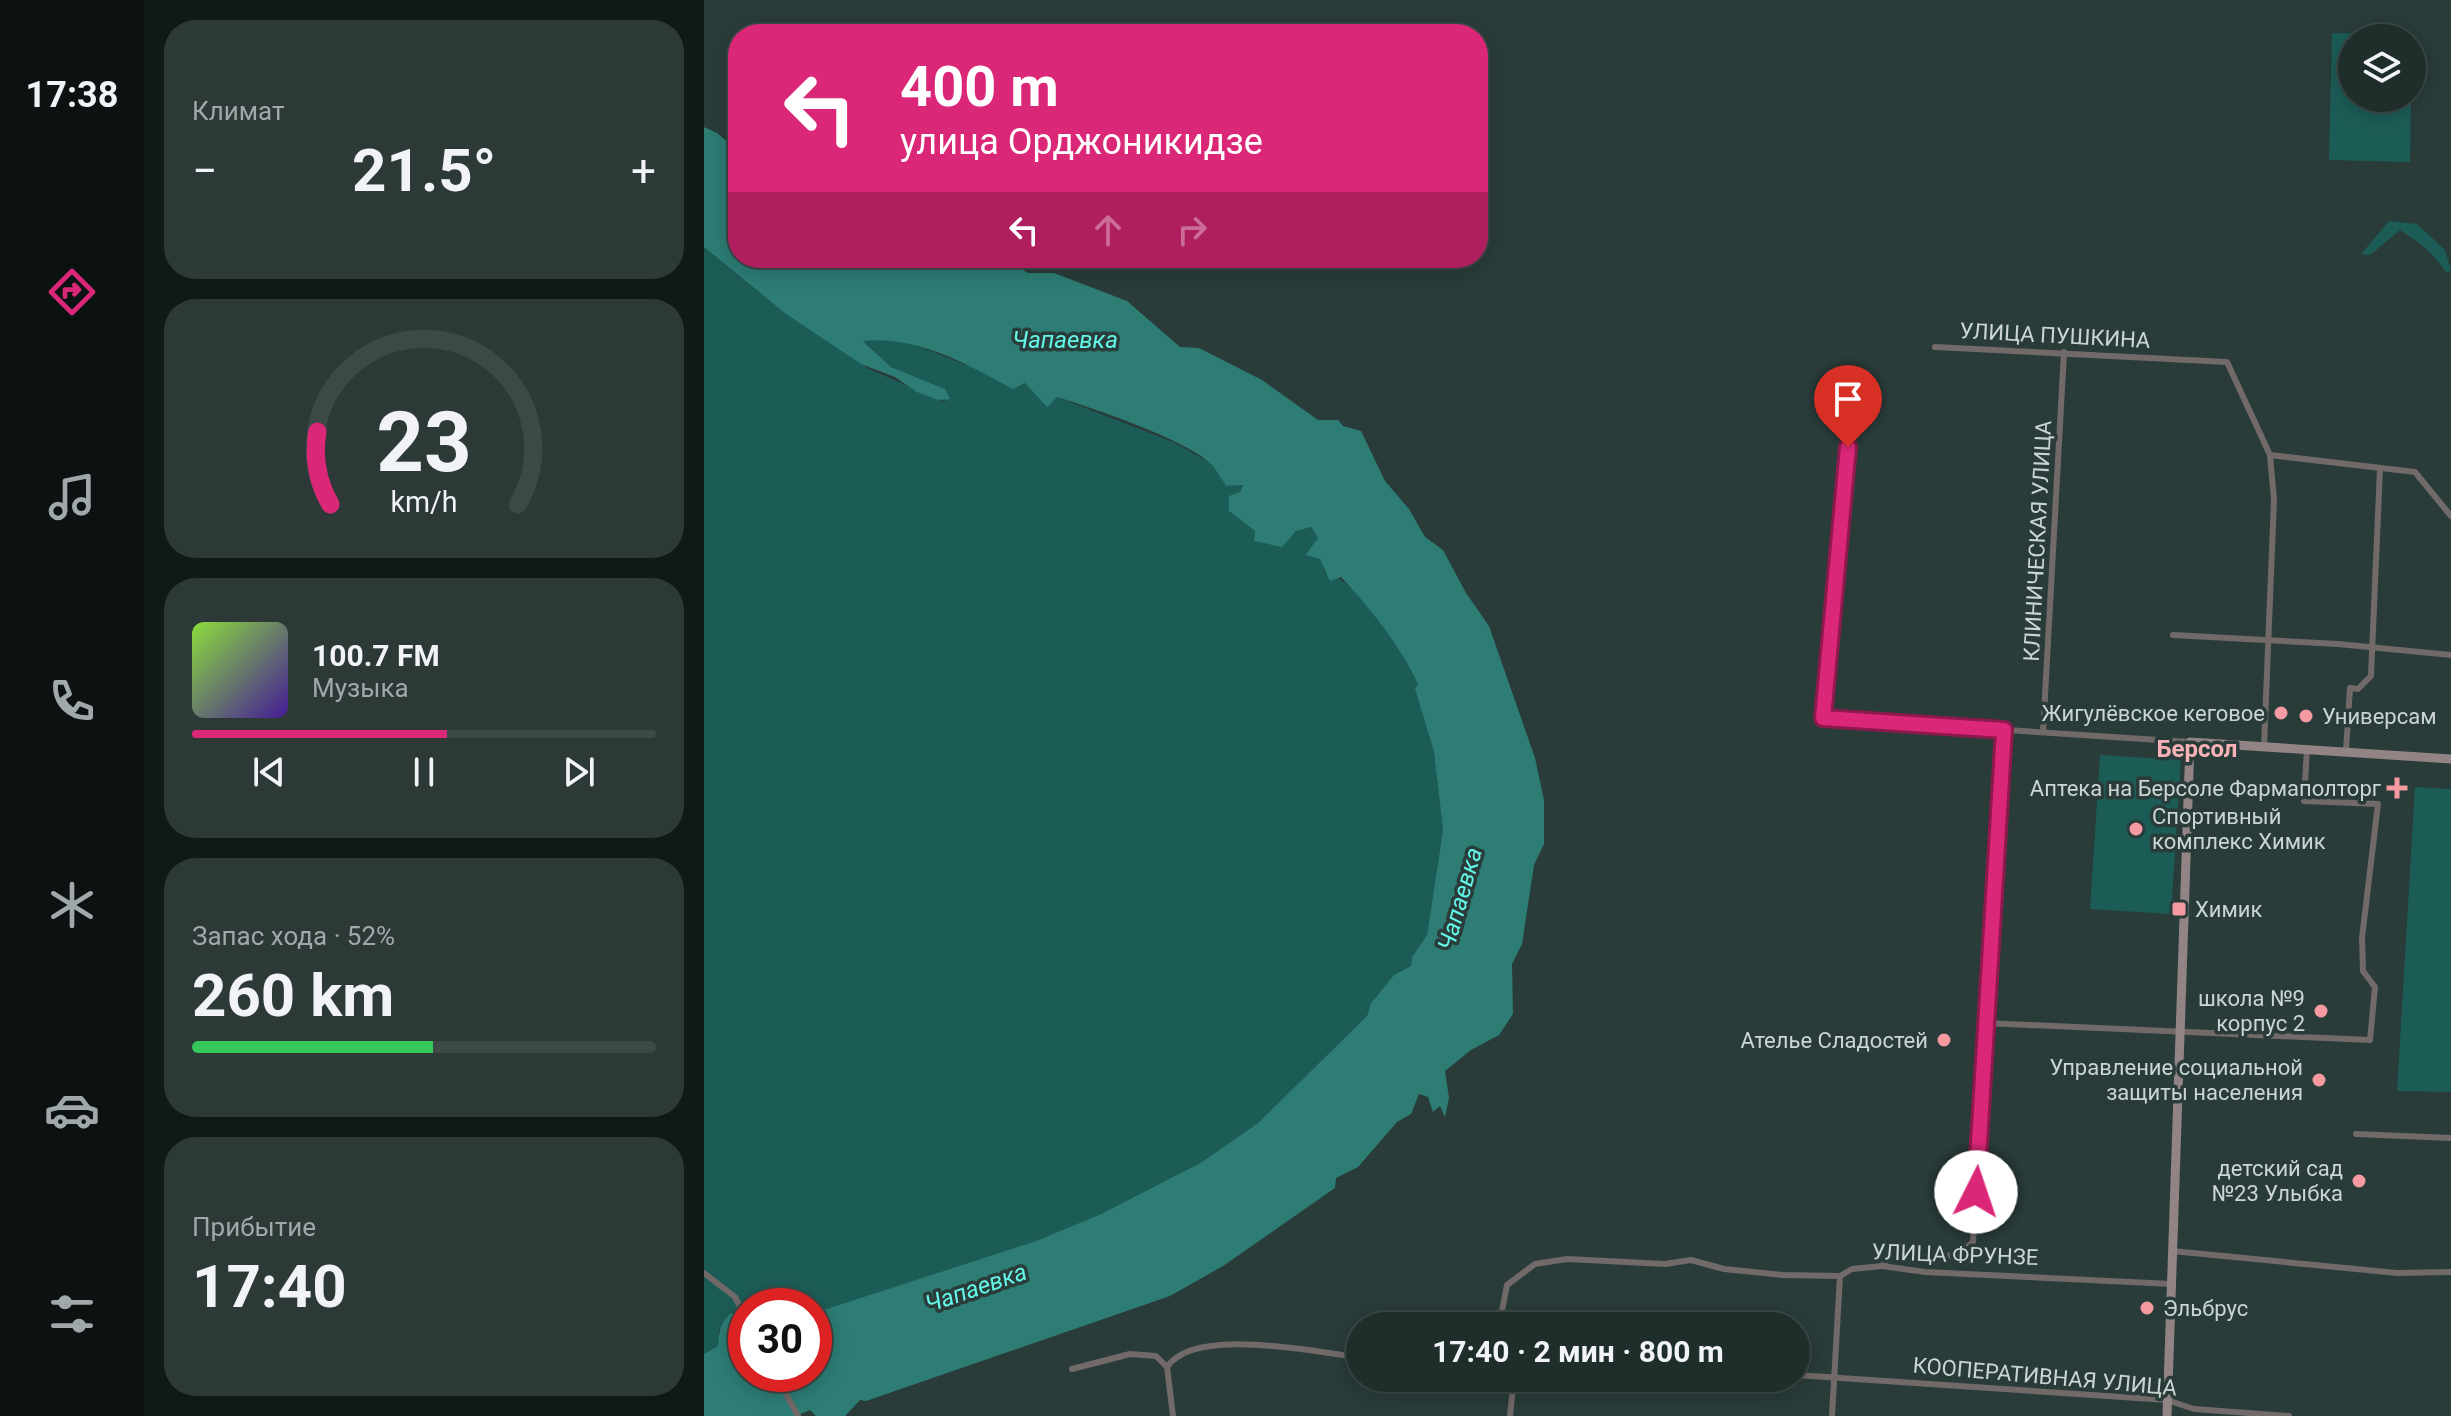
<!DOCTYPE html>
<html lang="ru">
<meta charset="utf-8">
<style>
:root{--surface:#1f2d2b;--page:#2c3937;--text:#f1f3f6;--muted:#a1a8a9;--line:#3c4947;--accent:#db2777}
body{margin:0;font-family:Roboto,sans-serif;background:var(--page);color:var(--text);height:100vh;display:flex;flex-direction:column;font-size:30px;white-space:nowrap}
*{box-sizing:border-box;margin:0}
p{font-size:26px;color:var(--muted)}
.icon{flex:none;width:44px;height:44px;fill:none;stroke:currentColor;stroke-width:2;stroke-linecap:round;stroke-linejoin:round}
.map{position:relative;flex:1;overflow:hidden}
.details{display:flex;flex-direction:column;gap:20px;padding:20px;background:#111918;width:560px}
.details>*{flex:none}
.hud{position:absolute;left:24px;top:24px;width:760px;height:244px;border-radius:32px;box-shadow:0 4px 20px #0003,0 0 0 2px var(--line);background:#db2777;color:#fff;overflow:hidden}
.tools{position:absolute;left:1634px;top:24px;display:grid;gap:16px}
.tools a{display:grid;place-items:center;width:88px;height:88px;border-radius:50%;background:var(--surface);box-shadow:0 4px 20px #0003,0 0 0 2px var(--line);font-size:40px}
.speed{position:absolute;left:24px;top:1288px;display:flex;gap:16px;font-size:40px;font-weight:700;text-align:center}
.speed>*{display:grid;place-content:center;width:104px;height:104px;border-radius:50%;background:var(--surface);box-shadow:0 4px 20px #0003,0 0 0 2px var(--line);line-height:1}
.speed .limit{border:12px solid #d22;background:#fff;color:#111}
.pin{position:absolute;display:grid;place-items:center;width:68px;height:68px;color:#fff;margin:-82px -34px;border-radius:50% 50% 50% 0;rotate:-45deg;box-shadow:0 0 8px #0007}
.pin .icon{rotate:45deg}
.me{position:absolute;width:88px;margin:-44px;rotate:4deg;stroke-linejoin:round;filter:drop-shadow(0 0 6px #0008)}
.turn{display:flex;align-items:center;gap:28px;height:168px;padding:0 40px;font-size:36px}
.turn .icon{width:104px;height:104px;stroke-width:2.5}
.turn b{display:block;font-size:56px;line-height:68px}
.lanes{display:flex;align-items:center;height:76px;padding:0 40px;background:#0003;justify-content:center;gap:40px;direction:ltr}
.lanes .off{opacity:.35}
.big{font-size:60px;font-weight:700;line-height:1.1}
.details .widget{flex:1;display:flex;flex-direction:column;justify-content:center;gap:12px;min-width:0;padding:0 28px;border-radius:32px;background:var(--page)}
.details .dial{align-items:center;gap:0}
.dial svg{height:208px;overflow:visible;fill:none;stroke:var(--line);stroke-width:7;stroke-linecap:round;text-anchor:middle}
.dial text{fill:var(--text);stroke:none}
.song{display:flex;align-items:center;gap:24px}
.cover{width:96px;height:96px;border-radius:12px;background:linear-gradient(135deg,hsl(90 70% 55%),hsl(260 70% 35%))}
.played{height:8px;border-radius:4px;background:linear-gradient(90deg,var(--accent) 55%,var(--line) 55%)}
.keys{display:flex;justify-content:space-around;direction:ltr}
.heat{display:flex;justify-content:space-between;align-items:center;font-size:44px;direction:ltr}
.charge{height:12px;border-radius:6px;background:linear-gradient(90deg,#34c759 52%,var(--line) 0)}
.trip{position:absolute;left:642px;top:1312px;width:464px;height:80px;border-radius:40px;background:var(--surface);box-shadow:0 4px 20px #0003,0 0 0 2px var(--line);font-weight:700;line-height:80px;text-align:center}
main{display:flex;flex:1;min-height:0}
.tab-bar{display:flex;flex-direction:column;width:144px;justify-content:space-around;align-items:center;background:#0c1211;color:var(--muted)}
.tab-bar .icon{width:56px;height:56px}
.tab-bar .selected{color:var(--accent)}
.tab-bar b{font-size:36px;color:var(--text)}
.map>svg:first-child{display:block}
.green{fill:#1c5c57}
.water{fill:#2d7d75}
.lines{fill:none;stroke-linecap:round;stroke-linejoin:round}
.street{stroke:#726969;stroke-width:6}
.secondary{stroke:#928484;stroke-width:9}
.route-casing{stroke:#8e194d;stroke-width:20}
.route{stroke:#db2777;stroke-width:14}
.poi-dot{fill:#f49aa0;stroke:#293c39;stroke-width:3}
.labels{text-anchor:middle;stroke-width:7;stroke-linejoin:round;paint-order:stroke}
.street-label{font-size:22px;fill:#cbd6d4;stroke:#293c39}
.poi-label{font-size:22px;fill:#cbd6d4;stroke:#293c39;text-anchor:end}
.water-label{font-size:24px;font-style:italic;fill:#64f7e9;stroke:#293c39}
.neighbourhood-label{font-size:24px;font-weight:bold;fill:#f6b2b6;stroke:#293c39}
</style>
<main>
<nav class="tab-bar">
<b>17:38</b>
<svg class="icon selected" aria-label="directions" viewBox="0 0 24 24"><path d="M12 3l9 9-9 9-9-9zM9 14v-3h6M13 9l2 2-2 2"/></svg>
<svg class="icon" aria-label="music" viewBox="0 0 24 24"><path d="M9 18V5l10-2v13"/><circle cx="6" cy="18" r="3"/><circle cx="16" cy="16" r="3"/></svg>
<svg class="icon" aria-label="phone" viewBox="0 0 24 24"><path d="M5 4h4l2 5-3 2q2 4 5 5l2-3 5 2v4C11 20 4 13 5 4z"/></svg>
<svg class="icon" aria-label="climate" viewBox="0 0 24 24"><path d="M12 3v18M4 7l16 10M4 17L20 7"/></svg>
<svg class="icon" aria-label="car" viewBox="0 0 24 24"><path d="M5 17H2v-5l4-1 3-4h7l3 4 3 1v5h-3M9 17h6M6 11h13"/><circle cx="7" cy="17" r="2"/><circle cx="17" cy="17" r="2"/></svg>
<svg class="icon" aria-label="filters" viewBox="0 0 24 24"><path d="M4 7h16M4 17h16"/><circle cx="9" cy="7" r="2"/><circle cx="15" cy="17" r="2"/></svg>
</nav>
<section class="details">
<div class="widget"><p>Климат</p>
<div class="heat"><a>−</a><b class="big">21.5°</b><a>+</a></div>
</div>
<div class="widget dial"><svg viewBox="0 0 100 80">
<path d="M14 69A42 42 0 1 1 86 69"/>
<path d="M14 69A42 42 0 0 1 9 41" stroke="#db2777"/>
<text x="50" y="56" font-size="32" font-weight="700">23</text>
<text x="50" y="72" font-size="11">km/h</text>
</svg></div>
<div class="widget">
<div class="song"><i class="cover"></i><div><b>100.7 FM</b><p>Музыка</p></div></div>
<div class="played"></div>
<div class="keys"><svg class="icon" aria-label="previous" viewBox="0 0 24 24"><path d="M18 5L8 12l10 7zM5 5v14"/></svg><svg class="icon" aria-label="pause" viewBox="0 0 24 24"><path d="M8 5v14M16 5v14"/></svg><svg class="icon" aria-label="next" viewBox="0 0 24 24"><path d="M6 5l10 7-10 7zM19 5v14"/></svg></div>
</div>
<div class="widget"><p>Запас хода · 52%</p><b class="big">260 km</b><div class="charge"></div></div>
<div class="widget"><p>Прибытие</p><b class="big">17:40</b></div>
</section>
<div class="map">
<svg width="1747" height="1416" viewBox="0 0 1747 1416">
<rect width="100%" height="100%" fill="#293c39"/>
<g class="green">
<path d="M1628 33 1708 35V54V38H1648V98H1707L1706 162 1625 160Z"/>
<path d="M1685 221 1713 224 1741 250 1747 271 1742 272C1727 251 1719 245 1696 230L1666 255 1657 254Z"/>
<path d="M0 247 82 314 165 369 241 402V389L187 367 159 340 194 338 275 370 309 389 321 383 343 406 353 397 469 442 507 463 522 486 539 485 525 511 551 531 550 541 607 527 614 538 621 572C656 582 699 651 714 684L711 689 730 752 739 830 723 935 708 957 707 966 690 975 667 1003 663 1016 554 1123 498 1162 397 1214 332 1241 110 1313V1306L58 1301 52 1306H42V1317L15 1330V1346L0 1354Z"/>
<path d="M1396 755 1477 760 1467 914 1386 909Z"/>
<path d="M1711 787 1747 789V1092L1693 1091Z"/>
</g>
<path class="water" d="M0 127 13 133 34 151V258H298L324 273H350L423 301 476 347 495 348 558 380 614 420H634L639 426 657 431 681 481 705 509 721 537 739 550 762 593 785 626 831 758 840 800V844L830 865 818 944 808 964 809 1014 795 1035 767 1050 741 1071 745 1098 741 1117 736 1106 729 1112 724 1097 715 1094 707 1114 693 1122 654 1167 632 1178 631 1188 519 1266 466 1296 162 1401 156 1400 141 1416H112L106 1410 91 1416H0V1354L14 1346C15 1332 16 1323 27 1313L42 1317V1374H110V1313L332 1241 397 1214 498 1162 554 1123 663 1016 667 1003 690 975 707 966 708 957 723 935 739 830 730 752 711 689 714 684C696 645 666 608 637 577L626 581 616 559 602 555 614 538 607 527 592 531 578 547 550 541 551 531 525 511V496L536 492 539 485 522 486C517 479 513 471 508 465 486 441 386 407 353 397L343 407 321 383 309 389C263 364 212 335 159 341L187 367 241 389 246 399 234 400 213 392 191 377 157 364 82 314 0 247Z"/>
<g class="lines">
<g class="street">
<path d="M1231 347 1523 362 1566 455 1711 472 1747 516"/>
<path d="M1144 447 1119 718 1486 742"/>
<path d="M1469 635 1634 644 1747 655"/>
<path d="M1339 732 1360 352"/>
<path d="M1560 747 1570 500 1566 455"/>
<path d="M1642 751 1646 688 1654 689 1667 676 1676 468"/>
<path d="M1281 1023 1666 1040 1671 987 1659 971 1658 938 1674 804 1600 801 1603 748"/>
<path d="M1652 1134 1747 1138"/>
<path d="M1468 1251 1693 1273 1747 1272"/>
<path d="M1178 1266 1186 1256C1215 1257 1247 1265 1269 1242L1300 730"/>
<path d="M0 1273 31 1297 42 1318"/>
<path d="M795 1326 803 1285 831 1264 863 1259 961 1264 987 1260 1020 1269 1079 1275 1136 1276 1148 1269 1178 1266 1221 1272 1468 1284"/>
<path d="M463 1367 469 1416"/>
<path d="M368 1369 426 1354 452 1356 463 1367C491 1325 612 1353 656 1357"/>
<path d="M71 1374 94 1416"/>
<path d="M1092 1375 1463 1400 1490 1409 1585 1416"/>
<path d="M806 1416 810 1378"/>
<path d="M1128 1416 1136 1276"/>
</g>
<path class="secondary" d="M1463 1416 1486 742 1747 759"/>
</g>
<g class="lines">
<g class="route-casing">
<path id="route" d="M1144 447 1119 718 1300 730 1272 1192"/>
</g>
<use href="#route" class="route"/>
</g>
<g class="poi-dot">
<circle cx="1577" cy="713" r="8"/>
<circle cx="1602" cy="716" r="8"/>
<path d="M1689 776h8v8h8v8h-8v8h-8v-8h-8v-8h8z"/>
<circle cx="1432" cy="829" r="8"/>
<rect x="1467" y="901" width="16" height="16" rx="4"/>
<circle cx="1617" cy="1011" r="8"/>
<circle cx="1240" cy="1040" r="8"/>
<circle cx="1615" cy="1080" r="8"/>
<circle cx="1655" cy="1181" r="8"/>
<circle cx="1443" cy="1308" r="8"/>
</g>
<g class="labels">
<g class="street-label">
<text transform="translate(1351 335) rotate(3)" y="8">УЛИЦА ПУШКИНА</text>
<text transform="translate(1333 541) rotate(-87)" y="8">КЛИНИЧЕСКАЯ УЛИЦА</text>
<text transform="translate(1251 1254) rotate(2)" y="8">УЛИЦА ФРУНЗЕ</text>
<text transform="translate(1341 1376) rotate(5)" y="8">КООПЕРАТИВНАЯ УЛИЦА</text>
</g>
<g class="poi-label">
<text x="1561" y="721">Жигулёвское кеговое</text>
<text x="1618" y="724" text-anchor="start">Универсам</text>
<text x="1677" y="796">Аптека на Берсоле Фармаполторг</text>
<text x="1448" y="824" text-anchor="start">Спортивный<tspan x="1448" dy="25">комплекс Химик</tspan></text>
<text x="1491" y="917" text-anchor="start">Химик</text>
<text x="1601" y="1006">школа №9<tspan x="1601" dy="25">корпус 2</tspan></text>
<text x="1224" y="1048">Ателье Сладостей</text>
<text x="1599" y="1075">Управление социальной<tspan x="1599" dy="25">защиты населения</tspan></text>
<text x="1639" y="1176">детский сад<tspan x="1639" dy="25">№23 Улыбка</tspan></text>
<text x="1459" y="1316" text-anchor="start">Эльбрус</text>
</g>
<g class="water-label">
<text x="361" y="348">Чапаевка</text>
<text transform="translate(756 899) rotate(-74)" y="8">Чапаевка</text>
<text transform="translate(272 1288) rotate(-19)" y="8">Чапаевка</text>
</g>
<g class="neighbourhood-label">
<text x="1493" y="757">Берсол</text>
</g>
</g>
</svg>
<div class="tools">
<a><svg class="icon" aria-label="layers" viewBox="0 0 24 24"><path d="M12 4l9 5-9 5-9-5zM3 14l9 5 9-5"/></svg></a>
</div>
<div class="speed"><div class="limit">30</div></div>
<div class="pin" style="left:1144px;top:447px;background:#d93025"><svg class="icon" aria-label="arrive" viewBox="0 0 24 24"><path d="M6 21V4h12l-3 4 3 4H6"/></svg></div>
<svg class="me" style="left:1272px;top:1192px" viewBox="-20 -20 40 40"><circle r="19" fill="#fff"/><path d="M0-13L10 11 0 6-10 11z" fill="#db2777"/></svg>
<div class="trip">17:40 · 2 мин · 800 m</div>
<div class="hud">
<div class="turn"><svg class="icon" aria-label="left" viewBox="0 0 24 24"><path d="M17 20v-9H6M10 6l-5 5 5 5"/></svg><div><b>400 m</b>улица Орджоникидзе</div></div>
<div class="lanes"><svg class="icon" aria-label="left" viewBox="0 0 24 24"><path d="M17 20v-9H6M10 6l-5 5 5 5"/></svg><svg class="icon off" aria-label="ahead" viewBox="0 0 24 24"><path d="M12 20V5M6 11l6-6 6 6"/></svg><svg class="icon off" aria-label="right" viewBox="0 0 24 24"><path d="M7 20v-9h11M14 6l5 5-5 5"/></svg></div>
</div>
</div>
</main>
